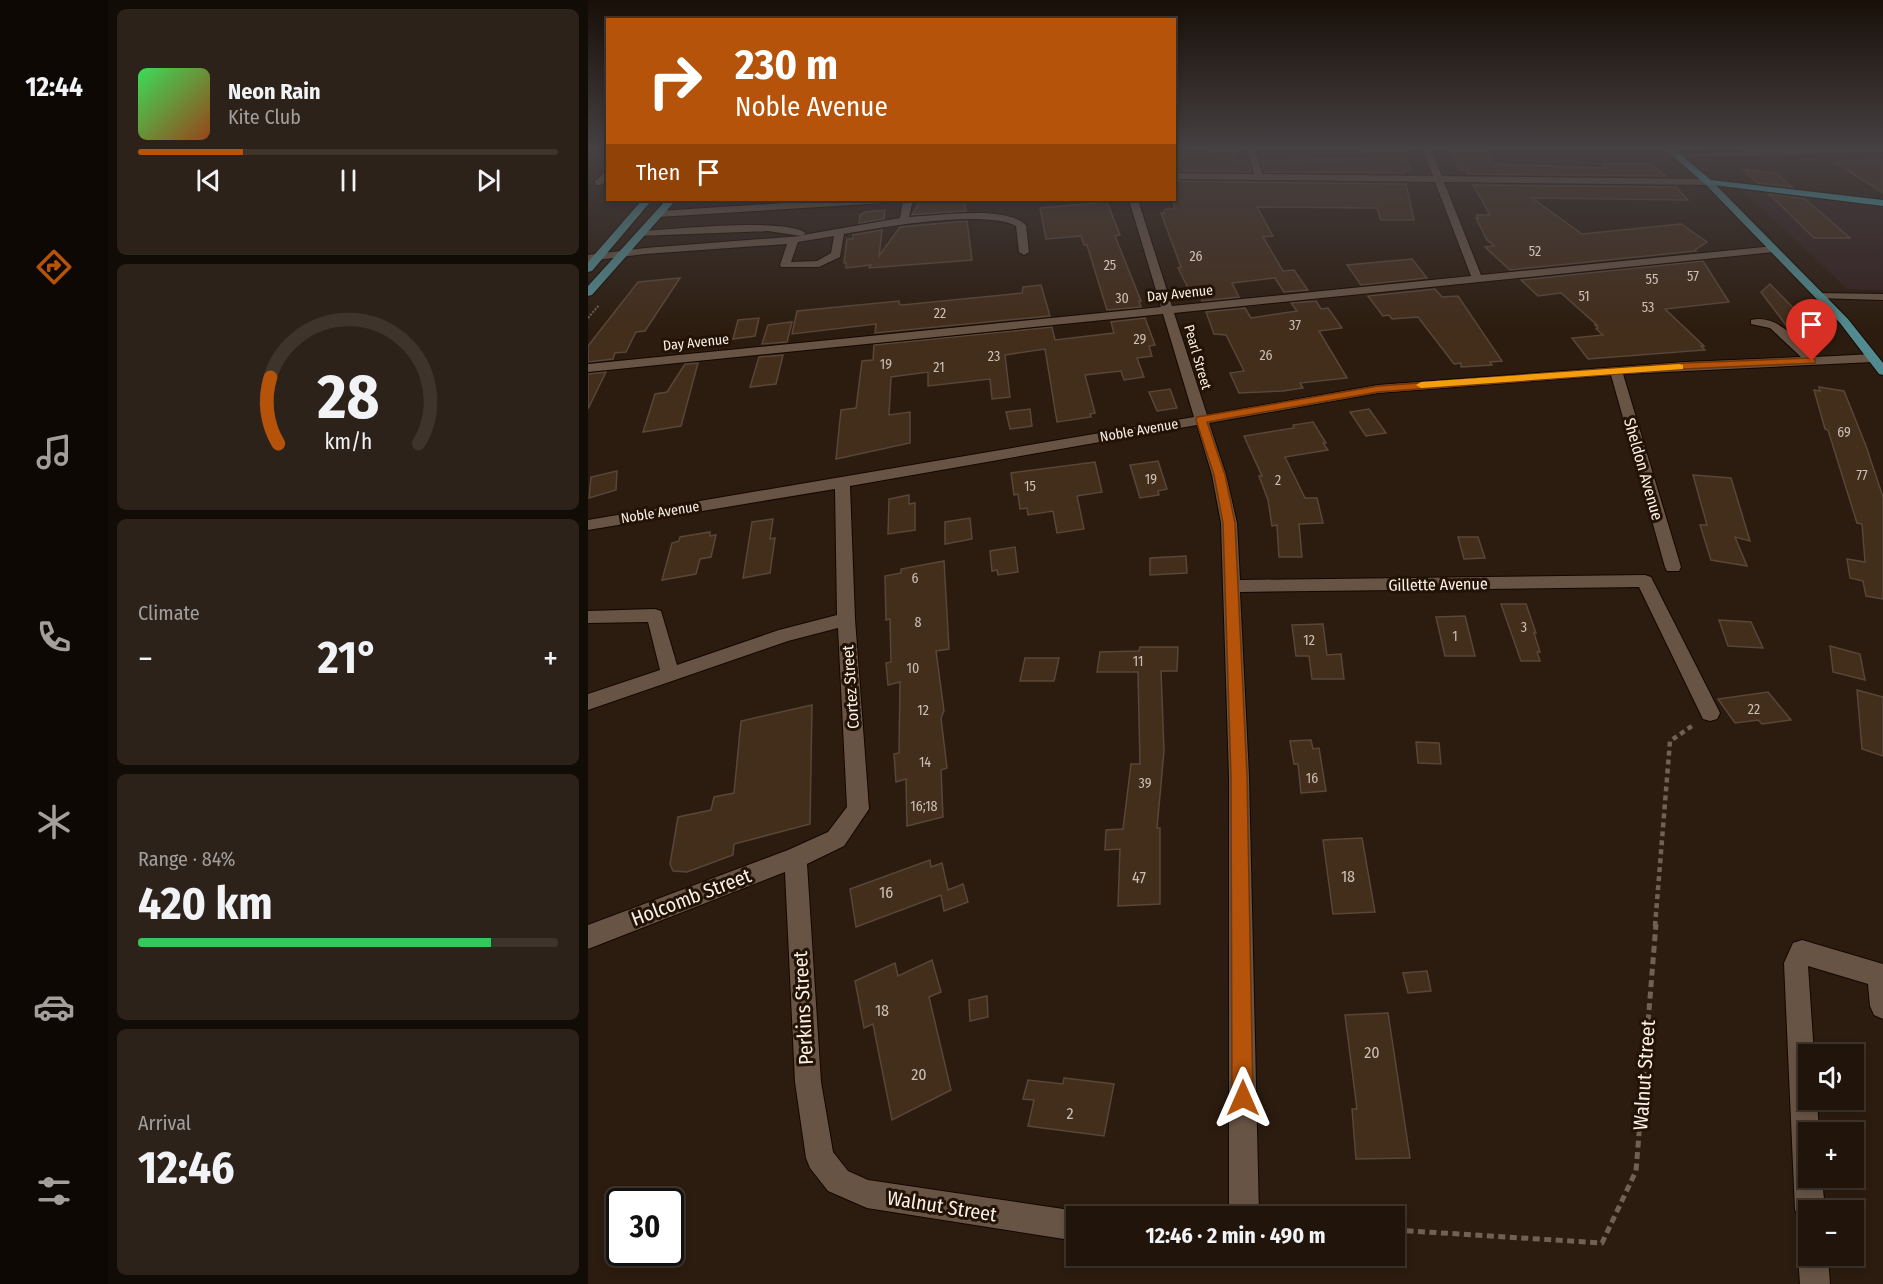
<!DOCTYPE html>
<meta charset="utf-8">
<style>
:root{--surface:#21150b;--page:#2d2219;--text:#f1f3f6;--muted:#a29f9d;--line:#3e342c;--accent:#b45309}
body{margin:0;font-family:"Fira Sans Condensed",sans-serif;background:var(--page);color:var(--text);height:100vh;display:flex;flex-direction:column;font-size:22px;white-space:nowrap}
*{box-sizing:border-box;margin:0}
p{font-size:20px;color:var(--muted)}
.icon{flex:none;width:33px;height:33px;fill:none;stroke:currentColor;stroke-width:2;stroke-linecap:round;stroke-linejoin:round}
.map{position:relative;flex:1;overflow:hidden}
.side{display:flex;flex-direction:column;gap:9px;padding:9px;background:#120c06;width:480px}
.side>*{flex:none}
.top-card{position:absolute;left:18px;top:18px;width:570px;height:183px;border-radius:0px;box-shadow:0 3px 9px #0003,0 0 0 2px var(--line);background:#b45309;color:#fff;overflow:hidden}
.fabs{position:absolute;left:1210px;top:1044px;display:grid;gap:12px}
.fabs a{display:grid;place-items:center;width:66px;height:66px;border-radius:0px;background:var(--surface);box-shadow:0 3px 9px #0003,0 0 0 2px var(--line);font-size:30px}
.speed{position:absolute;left:18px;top:1188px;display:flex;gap:12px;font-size:30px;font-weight:700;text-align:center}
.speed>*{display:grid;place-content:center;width:78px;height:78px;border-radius:50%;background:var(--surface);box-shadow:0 3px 9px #0003,0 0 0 2px var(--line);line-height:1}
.speed .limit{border:3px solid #111;border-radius:9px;background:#fff;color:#111}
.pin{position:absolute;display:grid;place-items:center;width:51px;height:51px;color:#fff;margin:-62px -26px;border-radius:50% 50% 50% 0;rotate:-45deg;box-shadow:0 0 6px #0007}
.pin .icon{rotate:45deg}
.me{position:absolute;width:66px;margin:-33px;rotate:0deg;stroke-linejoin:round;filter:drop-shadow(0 0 4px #0008)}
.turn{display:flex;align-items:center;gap:21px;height:126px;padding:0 30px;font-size:27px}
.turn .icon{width:78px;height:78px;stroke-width:2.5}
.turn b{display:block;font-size:42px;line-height:51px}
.then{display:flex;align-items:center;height:57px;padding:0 30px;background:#0003;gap:12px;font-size:22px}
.big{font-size:45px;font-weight:700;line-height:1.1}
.side .widget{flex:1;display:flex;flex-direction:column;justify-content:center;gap:9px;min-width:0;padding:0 21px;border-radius:9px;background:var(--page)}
.side .dial{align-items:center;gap:0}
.dial svg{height:156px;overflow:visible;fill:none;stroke:var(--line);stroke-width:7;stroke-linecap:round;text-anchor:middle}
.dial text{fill:var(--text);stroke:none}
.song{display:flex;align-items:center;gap:18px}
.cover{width:72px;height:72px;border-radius:9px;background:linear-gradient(135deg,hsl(130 70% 55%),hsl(20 70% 35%))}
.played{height:6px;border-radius:3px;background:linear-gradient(90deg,var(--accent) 25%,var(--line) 25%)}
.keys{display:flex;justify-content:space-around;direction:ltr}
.heat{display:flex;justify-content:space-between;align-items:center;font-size:33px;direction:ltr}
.charge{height:9px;border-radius:4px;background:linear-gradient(90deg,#34c759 84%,var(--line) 0)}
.trip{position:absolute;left:478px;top:1206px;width:339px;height:60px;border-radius:0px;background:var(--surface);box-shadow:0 3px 9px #0003,0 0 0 2px var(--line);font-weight:700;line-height:60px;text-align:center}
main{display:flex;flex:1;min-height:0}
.tabs{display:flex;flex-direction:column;width:108px;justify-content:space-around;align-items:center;background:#0d0804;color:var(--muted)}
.tabs .icon{width:42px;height:42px}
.tabs .selected{color:var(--accent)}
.tabs b{font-size:27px;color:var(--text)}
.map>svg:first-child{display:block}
.education{fill:#352121}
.building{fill:#432d1b;stroke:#584638;stroke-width:1.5}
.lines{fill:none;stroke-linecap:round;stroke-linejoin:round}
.minor-casing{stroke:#140600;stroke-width:2}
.major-casing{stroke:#140600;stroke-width:2}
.highway-casing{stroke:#140600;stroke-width:2}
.path-far2{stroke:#6f6155;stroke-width:2;stroke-dasharray:2 1.5;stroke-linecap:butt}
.path-far1{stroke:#6f6155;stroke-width:4.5;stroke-dasharray:5 4;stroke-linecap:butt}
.path{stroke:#6f6155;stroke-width:5;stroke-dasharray:7 4.5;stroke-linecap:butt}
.minor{fill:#675445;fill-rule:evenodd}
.major{fill:#518b8f;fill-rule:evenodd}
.highway{fill:#43b0c1;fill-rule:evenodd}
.route{fill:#b45309;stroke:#753606;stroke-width:1.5}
.slow{fill:#f59e0b}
.labels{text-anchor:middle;stroke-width:6;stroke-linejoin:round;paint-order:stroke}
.number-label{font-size:14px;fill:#cdbfb4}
.far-street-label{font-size:14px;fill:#fbf0e7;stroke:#221306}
.street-label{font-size:16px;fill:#fbf0e7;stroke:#221306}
.near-number-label{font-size:16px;fill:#cdbfb4}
.near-street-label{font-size:20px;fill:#fbf0e7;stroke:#221306}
</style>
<main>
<nav class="tabs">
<b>12:44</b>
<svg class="icon selected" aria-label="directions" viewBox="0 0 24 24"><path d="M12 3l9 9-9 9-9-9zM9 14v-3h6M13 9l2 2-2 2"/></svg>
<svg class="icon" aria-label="music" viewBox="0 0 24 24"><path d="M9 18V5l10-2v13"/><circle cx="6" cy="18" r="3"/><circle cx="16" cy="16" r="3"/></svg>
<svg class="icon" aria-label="phone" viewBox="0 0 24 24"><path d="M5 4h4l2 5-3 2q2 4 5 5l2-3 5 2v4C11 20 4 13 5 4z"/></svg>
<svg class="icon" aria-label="climate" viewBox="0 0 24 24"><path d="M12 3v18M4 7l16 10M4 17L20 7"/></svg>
<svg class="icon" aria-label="car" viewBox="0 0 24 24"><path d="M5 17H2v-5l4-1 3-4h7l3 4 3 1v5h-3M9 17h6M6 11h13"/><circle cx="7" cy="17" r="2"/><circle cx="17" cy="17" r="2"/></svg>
<svg class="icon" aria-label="filters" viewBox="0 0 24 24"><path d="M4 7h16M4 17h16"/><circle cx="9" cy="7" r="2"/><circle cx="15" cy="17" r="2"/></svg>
</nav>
<section class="side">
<div class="widget">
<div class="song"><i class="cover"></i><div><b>Neon Rain</b><p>Kite Club</p></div></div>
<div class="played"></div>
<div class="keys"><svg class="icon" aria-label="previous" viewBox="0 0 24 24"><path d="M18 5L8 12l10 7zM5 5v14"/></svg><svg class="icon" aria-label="pause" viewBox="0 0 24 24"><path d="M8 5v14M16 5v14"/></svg><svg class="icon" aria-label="next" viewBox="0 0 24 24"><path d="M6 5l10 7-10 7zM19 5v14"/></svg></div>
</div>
<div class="widget dial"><svg viewBox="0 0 100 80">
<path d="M14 69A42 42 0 1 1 86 69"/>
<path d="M14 69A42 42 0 0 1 10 35" stroke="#b45309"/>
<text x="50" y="56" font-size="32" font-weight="700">28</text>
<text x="50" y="72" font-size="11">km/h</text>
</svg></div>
<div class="widget"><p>Climate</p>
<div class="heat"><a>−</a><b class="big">21°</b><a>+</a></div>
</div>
<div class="widget"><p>Range · 84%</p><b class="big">420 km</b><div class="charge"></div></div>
<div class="widget"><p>Arrival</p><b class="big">12:46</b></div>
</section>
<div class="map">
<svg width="1295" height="1284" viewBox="0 0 1295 1284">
<rect width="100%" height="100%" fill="#2c1c0f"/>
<path class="education" d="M1154 190 1295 207V290L1259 289Z"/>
<g class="building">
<path d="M779 150H815L823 171H815L816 173 677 172 673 161 781 159Z"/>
<path d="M862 150 898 151 904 164 1018 168 1015 164H1063L1078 176 881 174 879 170H872Z"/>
<path d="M621 152H647L646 161H660L663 172 586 171V153L621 154Z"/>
<path d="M1295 160V193L1247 162 1252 161Z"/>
<path d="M1155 169 1188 173 1204 187 1170 183Z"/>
<path d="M586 181 818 184 826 220H793L789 208 669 207 685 236 675 237 695 271 706 270 720 290 696 292 687 278 644 283 651 297 614 301 613 295 604 296 590 268 593 267 573 213H577L576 211 578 209H586Z"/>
<path d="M885 185 1088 187 1100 200 944 198 994 234 1093 224 1119 242 1107 250 1108 251 922 270 897 247 906 246 899 240 888 218H890L889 215H902Z"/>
<path d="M1181 194 1217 199 1262 238H1226Z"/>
<path d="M333 200H376L378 211 324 215Z"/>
<path d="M519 202 532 235 527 236 553 301H551L553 307 519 310 499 245H496L493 236 458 239 452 208Z"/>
<path d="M297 210 296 219 271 223 272 215 277 212Z"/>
<path d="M379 221 384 260 281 268 283 265 258 268V263H256L259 239H265V235L294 230 291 256 312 227Z"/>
<path d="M824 259 839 278 773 285 759 265Z"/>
<path d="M1115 261 1141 302 1077 309 1116 346H1113L1117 350 1000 359 984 338 1015 335 1008 329 1010 328 1007 325H1009L973 293 950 296 933 280Z"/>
<path d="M92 278 57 331 48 332 38 352 27 353 25 359 0 362V346L50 282Z"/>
<path d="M1182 284 1213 316 1227 333H1205L1201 329 1173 292Z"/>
<path d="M453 285 462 316 287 333 288 324 204 334 209 311 311 301V304L314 305 434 293 435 287Z"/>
<path d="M847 289 854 297 870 296 914 361 902 362 904 365 873 367V363L866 364 830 317 804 319 801 315 795 316 780 296Z"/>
<path d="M728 301 733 309 740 308 754 328 731 331 759 378 712 383 715 388 695 391 651 393 642 373 656 371 638 335 626 334 618 312 657 308 663 318 709 311 703 303Z"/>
<path d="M171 318 167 336 145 339 150 320Z"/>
<path d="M557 318 567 345 561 346 564 356 549 358 556 377 536 380 533 371 497 375 507 413 502 414 503 417 469 422 457 349 417 355 422 397 404 399 402 379 340 386V372L303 377 301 415 322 412V443L248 459 253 410 268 408 274 361 285 360 286 345 464 327 467 340 526 333 523 322Z"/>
<path d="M204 322 199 342 174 344 180 325Z"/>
<path d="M195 355 188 384 162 387 171 357Z"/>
<path d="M110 363 93 426 55 432 67 394 79 392 97 364Z"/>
<path d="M18 372 0 409V374Z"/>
<path d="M1231 387 1256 391 1278 446 1295 497V599L1278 596 1275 581 1262 578 1259 559 1277 562 1274 524 1269 523 1240 430 1237 429 1226 390 1232 391Z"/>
<path d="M582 389 589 408 569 411 561 392Z"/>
<path d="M442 409 444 426 422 429 418 412Z"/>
<path d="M781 409 798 433 778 436 762 412Z"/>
<path d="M725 422 738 443H735L740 450 697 457 717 498H729L735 523 711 524 714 557H691L689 525 684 526 680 500 671 476H674L656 436 706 428 705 425Z"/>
<path d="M570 461 579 489 570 491 571 495 552 498 542 465Z"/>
<path d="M507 462 514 492 489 496 496 529 469 533 465 511 440 515 439 508 432 509 430 494 426 495 423 473Z"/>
<path d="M29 471 28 490 1 498 3 477Z"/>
<path d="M1105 475 1143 478 1162 541 1147 537 1159 566 1123 560 1112 525H1119Z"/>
<path d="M321 495V504L327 503V530L300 534 301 499Z"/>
<path d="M382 518 384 539 357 544V522Z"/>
<path d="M185 519 182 539 187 538 182 573 155 578 164 522Z"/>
<path d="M122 532V536L128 535 123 557 112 559 108 574 74 580 84 543 91 541 92 537Z"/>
<path d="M870 537H890L897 558 876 559Z"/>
<path d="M427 547 430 572 410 575 409 570 404 571 402 551Z"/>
<path d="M598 556 599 573 562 575V558Z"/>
<path d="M356 561 361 649 348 651 356 711 353 718 359 768 353 770 355 817 319 826 318 779 308 782 306 754 311 753 312 682 300 685 298 663 303 662 302 619 298 620 297 576 313 573V569Z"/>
<path d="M913 604H938L948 633H946L952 652H949L952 661H933Z"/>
<path d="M877 616 887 656H857L848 617Z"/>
<path d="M1131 620 1163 622 1175 648 1140 646Z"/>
<path d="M735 624 739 655 753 654 756 679H724L721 656H708L704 625Z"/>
<path d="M1242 646 1272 654 1277 680 1245 672Z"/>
<path d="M552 647H590L589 671H573L576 751 569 828H572V904L530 906 532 849 517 850 518 830 535 829 543 764H552L550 672H509L512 652 551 651Z"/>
<path d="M437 658H471L466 681H432Z"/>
<path d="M1269 690 1295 697V756L1274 749Z"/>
<path d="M1180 692 1203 720 1174 724 1170 720 1147 723 1130 699Z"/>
<path d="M224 705 222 824 146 844 145 855 99 872 85 871 82 864 90 817 123 810 126 797 146 793 153 721Z"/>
<path d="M723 740 725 749 731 748 738 791 713 793 710 764H706L702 741Z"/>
<path d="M828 742 851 743 853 764 830 763Z"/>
<path d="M774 838 787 912 745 914 735 840Z"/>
<path d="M342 860 343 867 354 863 360 890 375 884 380 902 356 911 353 895 268 927 262 889Z"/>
<path d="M344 960 353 992 341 997 363 1090 304 1120 285 1024 276 1028 267 981 307 963 310 976Z"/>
<path d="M839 971 843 991 820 993 815 973Z"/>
<path d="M399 996 400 1017 382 1021 381 1000Z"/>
<path d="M800 1013 822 1158 768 1159 764 1109H769L757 1015Z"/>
<path d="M476 1078 526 1084 516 1136 440 1126 446 1100 435 1099 440 1080 475 1084Z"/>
</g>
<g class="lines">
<g class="minor-casing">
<g id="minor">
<path d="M659 150H667L675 174 845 176 835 150H843L854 176 1120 179 1124 182 1120 185 856 182 893 275 1186 246 1191 249 1186 252 586 313 619 415 790 385 1097 362 1213 357 1182 328 1163 324V320C1190 314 1209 340 1227 357L1285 354 1291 358 1285 362 1035 374 1093 567 1091 571H1079L1077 567 1023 375 790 393 621 423 638 475 649 523 652 580 1057 575 1063 577 1065 581 1132 713 1129 719 1122 721 1115 719 1051 587 652 592 661 776 671 1216H641V776L633 523 624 475 609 425 262 486 267 619 281 809 256 846 219 864 233 1082 245 1152 260 1171 280 1180 489 1211 500 1216H489V1241L279 1208 240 1191 222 1168 218 1158 207 1082 197 872 0 949V925L200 850 240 832 259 807 250 628 200 641 0 710V694L72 670 60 622 0 623V611L67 609 73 611 89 665 191 630 249 615 247 489 0 530V520L606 417 575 314 0 372V364L573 307 541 200H550L584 306 883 276 847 182 586 179V173L666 174Z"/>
<path d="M1202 150H1295V152L1089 158 1085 156 1089 154Z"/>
<path d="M17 172H20V179L13 185H7V181Z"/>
<path d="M228 200H301L296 203 70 217 65 214 70 211 227 201Z"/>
<path d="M315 200H325L321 217C350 216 417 205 438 225L441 252 436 255 431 252 428 226C397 209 293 227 256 234L252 257 231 267H193L192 265 199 244 57 254 0 261V255L57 248 213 236 180 231 49 236 47 234 52 231C83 230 197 217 218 233L215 235 312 218ZM246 236 243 253 229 261 203 262 210 242Z"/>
<path d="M1231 293 1295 294V300L1227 298V294Z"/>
<path d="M1214 940 1295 964V1019L1286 1015 1282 1006 1280 984 1220 966 1226 1054H1221V1100H1229L1231 1132H1221V1178H1234L1237 1210H1221V1224L1212 1220 1207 1210 1196 963 1205 943Z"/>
<path d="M1221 1243V1256H1240L1242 1284H1212L1210 1256 1214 1245Z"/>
</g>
</g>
<g class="major-casing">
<g id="major">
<path d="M1117 180H1123L1260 319 1295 363V375L1291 374 1252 323 1117 184Z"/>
<path d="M54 200H64L4 271 0 272V262Z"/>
<path d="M78 200H88L4 295 0 296V286Z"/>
</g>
</g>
<g class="highway-casing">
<path id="highway" d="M1078 150H1087L1123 180 1295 200V206L1117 184Z"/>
</g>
<path class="path-far2" d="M0 318 11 305"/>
<path class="path-far1" d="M1067 926 1082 741 1107 724"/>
<path class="path" d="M807 1230 1014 1243 1048 1171 1068 924"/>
<use href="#minor" class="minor"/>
<use href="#major" class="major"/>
<use href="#highway" class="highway"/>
</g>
<linearGradient id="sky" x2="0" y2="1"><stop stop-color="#180f08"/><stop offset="0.45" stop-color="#454042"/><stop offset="1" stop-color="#454042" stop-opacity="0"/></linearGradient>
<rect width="1295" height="330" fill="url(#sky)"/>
<path class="route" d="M1224 358 1227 359V363L1097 369 790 392 619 422 637 475 647 523 659 776 665 1098 662 1105 655 1108 647 1105 644 1098 643 776 635 523 626 475 608 420 609 417 790 386 1097 363Z"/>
<path class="slow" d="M1091 364 1095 365V369L833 388 828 385 833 382Z"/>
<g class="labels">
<g class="number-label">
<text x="947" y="256">52</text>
<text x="608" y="261">26</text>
<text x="522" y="270">25</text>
<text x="1105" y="281">57</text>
<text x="1064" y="284">55</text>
<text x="996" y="301">51</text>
<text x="534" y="303">30</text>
<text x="1060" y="312">53</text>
<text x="352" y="318">22</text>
<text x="707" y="330">37</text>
<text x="552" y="344">29</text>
<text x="678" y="360">26</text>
<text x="406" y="361">23</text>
<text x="298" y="369">19</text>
<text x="351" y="372">21</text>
<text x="1256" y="437">69</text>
<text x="1274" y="480">77</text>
<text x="563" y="484">19</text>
<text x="690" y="485">2</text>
<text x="442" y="491">15</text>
<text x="327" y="583">6</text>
<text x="330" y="627">8</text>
<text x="936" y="632">3</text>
<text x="867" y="641">1</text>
<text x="721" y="645">12</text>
<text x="550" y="666">11</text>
<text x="325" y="673">10</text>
<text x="1166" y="714">22</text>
<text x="335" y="715">12</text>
<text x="337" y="767">14</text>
<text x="724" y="783">16</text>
<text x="557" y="788">39</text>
<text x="336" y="811">16;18</text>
</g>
<g class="far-street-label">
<text transform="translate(592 293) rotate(-6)" y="5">Day Avenue</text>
<text transform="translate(108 342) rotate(-6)" y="5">Day Avenue</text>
<text transform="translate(610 357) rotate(74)" y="5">Pearl Street</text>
<text transform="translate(551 430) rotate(-10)" y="5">Noble Avenue</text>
<text transform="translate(72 512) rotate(-9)" y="5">Noble Avenue</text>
</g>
<g class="street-label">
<text transform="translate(1056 469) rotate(74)" y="6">Sheldon Avenue</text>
<text transform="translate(850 584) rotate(-1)" y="6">Gillette Avenue</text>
<text transform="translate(262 687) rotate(-94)" y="6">Cortez Street</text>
</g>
<g class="near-number-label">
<text x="760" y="882">18</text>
<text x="551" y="883">47</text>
<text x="298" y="898">16</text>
<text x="294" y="1016">18</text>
<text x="784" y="1058">20</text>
<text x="331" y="1080">20</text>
<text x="482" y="1119">2</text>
</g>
<g class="near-street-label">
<text transform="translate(103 897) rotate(-21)" y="7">Holcomb Street</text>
<text transform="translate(215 1008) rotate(-93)" y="7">Perkins Street</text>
<text transform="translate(1056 1075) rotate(-86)" y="7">Walnut Street</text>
<text transform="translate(354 1206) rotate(9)" y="7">Walnut Street</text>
</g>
</g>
</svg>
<div class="fabs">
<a><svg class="icon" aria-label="sound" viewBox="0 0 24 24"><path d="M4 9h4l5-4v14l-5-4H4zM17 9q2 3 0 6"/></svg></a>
<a>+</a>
<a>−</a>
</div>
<div class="speed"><div class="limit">30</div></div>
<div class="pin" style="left:1224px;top:361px;background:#d93025"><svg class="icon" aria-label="arrive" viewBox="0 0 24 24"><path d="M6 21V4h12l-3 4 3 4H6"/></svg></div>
<svg class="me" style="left:655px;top:1098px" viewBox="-20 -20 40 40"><path d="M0-17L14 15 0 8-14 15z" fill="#b45309" stroke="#fff" stroke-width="4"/></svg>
<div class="trip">12:46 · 2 min · 490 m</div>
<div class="top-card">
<div class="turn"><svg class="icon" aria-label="right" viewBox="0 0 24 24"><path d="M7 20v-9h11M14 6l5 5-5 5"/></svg><div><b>230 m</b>Noble Avenue</div></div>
<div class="then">Then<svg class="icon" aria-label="arrive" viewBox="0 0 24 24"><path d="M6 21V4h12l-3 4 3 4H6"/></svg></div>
</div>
</div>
</main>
